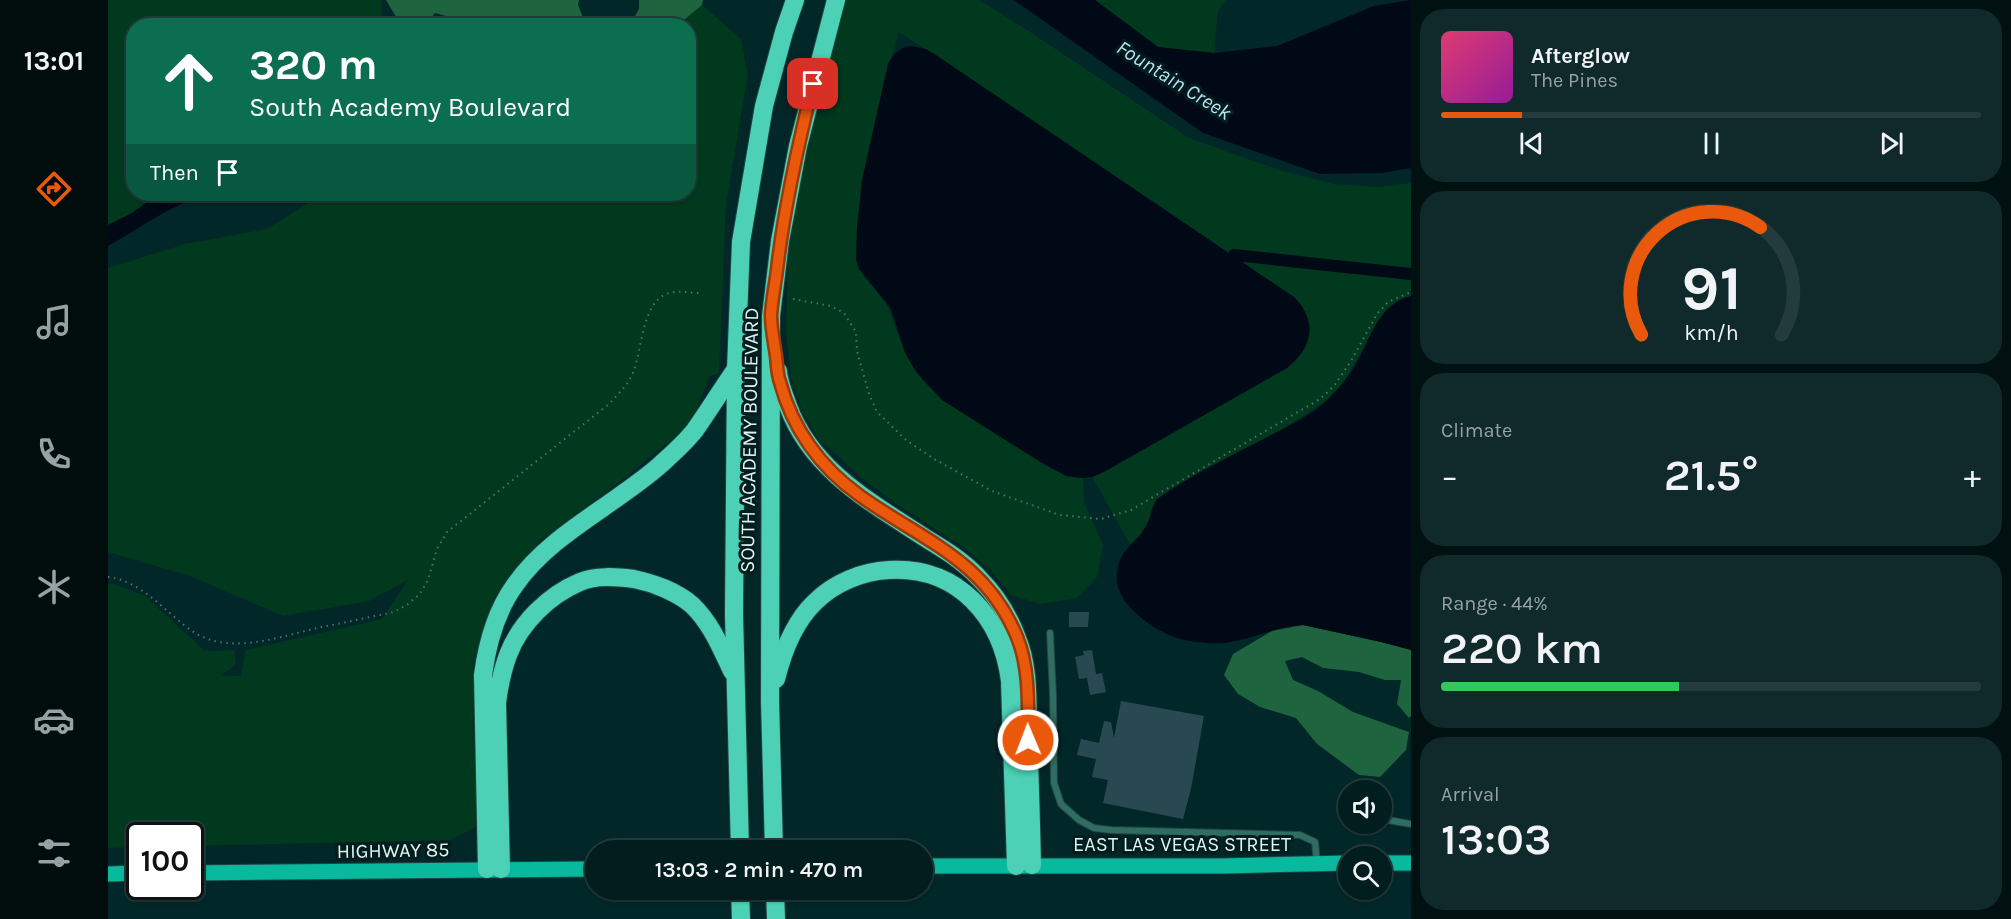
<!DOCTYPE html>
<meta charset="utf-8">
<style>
:root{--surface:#021d1e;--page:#102a2b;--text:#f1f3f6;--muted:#96a2a4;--line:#233b3c;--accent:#ea580c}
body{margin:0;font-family:Karla,sans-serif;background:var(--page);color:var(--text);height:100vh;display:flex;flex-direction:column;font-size:22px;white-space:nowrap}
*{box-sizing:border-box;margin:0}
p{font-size:20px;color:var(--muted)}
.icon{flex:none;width:33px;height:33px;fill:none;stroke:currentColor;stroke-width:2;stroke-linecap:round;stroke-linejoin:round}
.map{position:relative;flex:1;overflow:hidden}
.details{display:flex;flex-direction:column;gap:9px;padding:9px;background:#011010;width:600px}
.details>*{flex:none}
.top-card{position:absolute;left:18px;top:18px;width:570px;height:183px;border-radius:24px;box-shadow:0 2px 4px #0004,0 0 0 2px var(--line);background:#0b6e4f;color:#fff;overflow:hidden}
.fabs{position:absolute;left:1230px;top:780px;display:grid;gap:12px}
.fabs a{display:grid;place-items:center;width:54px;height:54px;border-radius:50%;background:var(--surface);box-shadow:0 2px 4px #0004,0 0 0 2px var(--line);font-size:30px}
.speed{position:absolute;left:18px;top:822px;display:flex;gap:12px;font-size:30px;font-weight:700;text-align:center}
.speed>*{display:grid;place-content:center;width:78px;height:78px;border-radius:50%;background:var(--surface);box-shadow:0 2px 4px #0004,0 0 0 2px var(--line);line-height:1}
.speed .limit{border:3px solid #111;border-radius:9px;background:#fff;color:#111}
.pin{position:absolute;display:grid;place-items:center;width:51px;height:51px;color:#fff;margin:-26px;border-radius:12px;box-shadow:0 3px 9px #0006}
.me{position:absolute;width:66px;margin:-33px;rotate:359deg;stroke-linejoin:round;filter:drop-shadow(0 0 4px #0008)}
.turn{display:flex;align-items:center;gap:21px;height:126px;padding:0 24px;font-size:27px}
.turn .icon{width:78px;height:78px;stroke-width:2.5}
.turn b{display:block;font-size:42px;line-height:51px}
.then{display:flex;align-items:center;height:57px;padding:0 24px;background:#0003;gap:12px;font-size:22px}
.big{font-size:45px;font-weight:600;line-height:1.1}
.details .widget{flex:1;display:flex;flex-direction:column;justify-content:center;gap:9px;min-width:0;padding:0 21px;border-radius:24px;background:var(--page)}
.details .dial{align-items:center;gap:0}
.dial svg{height:156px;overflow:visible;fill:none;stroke:var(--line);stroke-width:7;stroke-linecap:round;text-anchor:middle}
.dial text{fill:var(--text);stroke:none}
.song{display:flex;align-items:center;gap:18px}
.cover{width:72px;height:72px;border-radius:9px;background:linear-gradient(135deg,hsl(340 70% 55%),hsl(300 70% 35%))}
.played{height:6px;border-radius:3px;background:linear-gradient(90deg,var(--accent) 15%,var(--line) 15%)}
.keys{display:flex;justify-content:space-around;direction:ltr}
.heat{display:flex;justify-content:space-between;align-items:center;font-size:33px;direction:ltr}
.charge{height:9px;border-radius:4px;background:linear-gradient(90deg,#34c759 44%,var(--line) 0)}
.trip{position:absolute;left:477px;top:840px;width:348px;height:60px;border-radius:30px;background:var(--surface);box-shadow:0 2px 4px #0004,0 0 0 2px var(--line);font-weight:600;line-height:60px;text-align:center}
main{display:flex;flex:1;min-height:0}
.tabs{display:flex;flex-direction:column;width:108px;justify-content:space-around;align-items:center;background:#010c0c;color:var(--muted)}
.tabs .icon{width:42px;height:42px}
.tabs .active{color:var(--accent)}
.tabs b{font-size:27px;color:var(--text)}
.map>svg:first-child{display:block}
.green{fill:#01391e}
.forest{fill:#1e643f}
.water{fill:#000915}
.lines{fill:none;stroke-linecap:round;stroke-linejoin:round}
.stream{stroke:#000915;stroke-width:3}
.canal{stroke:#000915;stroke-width:12}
.building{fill:#284952}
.lane-casing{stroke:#214445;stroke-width:8}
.primary-casing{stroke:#214445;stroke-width:17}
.highway-casing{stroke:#214445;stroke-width:20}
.path{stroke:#516f70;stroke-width:2;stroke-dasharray:1.5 4.5;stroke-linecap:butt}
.lane{stroke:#2e6d5f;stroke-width:6}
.primary{stroke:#09b99d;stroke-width:15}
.highway{stroke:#4dd1b6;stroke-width:18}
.route-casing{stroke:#983908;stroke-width:15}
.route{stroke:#ea580c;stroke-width:10}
.labels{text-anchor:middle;stroke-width:6;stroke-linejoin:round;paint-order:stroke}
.street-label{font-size:20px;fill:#e2f5f5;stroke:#021d1d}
.water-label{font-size:21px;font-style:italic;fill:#bcdff6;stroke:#021d1d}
</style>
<main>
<nav class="tabs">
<b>13:01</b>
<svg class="icon active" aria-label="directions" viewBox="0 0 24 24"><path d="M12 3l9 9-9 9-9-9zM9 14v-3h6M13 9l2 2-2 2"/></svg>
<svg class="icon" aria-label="music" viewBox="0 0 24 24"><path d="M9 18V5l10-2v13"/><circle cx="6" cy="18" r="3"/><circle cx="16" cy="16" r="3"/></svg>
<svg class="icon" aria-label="phone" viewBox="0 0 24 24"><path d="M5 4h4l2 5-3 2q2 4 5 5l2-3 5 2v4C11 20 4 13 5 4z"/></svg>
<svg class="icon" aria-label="climate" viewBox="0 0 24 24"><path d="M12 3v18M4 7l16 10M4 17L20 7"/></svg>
<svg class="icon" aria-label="car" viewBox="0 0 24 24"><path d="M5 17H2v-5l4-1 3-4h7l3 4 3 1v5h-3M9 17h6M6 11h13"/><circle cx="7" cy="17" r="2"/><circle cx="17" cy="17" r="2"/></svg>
<svg class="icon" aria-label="filters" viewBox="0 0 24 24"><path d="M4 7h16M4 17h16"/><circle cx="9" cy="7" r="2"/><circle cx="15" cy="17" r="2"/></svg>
</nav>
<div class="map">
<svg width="1303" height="919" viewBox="0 0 1303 919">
<rect width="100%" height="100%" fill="#022728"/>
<g class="green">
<path d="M0 0H274V26H26V194H62L0 225Z"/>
<path d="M737 0H871L913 26 1081 138 1174 171 1226 184 1271 187 1303 183V297L1276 313 1236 382 1220 399 1042 518 1031 536 1022 544 984 477 1179 368 932 126 791 32 784 56 780 64 755 275 778 302 797 353 809 373 821 387 865 419 934 463 958 476 975 478 976 502 995 545 989 577 969 598 932 604 903 595 882 569 851 544 790 505 753 477 710 438 694 411 683 376 678 333 680 253 696 142Z"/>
<path d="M987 0H1118L1110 11 1106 53 1050 47Z"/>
<path d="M594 5 633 39 640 75 618 204 611 374 601 376 584 423 514 480 432 541 387 596 365 666V729L371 825 343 840 83 846 82 836H32L31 847 0 848V583L6 584 37 596 97 651 126 650 128 665 112 676H133L138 650 274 619 300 580 261 601 175 616 82 576 0 552V268L77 244 159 229 215 194H580V26L570 25Z"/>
</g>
<g class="forest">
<path d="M278 0H471L470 5 478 25H351L353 20 327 13 317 25H293Z"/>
<path d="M531 0H595L594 5 570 25H522L531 9Z"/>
<path d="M1195 625 1273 642 1303 650V716L1301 718 1289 704 1293 680H1277L1251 672 1215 668 1194 657 1177 661 1185 680 1210 691 1245 712 1301 732 1298 750 1272 777 1251 775 1209 744 1188 718 1152 707 1130 694 1116 675 1125 654 1164 631Z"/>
</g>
<g class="water">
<path d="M906 0H987L1050 47 1106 53 1169 46 1266 6 1303 0V168L1274 173 1212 174 1095 133Z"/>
<path d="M803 46 818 49 825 53 1186 297C1210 321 1205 348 1179 368L996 472 984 477 975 478 958 476 934 463 834 400 809 373 797 353 783 309 751 269 748 259 749 227 754 180 780 64C786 53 791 48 803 46Z"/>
<path d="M50 194H104C66 202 34 227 0 246V225L24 213Z"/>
<path d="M1303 296V650L1273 642 1195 625C1168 626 1143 640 1115 643 1100 644 1080 642 1066 637 1044 629 1008 604 1009 578 1009 550 1025 547 1037 528 1043 519 1043 507 1049 499 1084 474 1123 456 1161 436 1182 425 1206 414 1222 397 1232 387 1241 376 1248 364 1262 339 1271 303 1303 296Z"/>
</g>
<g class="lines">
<path class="stream" d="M274 26 275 20"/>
<path class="canal" d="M1126 255 1303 274"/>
</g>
<g class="building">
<path d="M961 612H981L980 627H961Z"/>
<path d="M984 650 988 674 994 673 998 692 982 695 979 678 971 679 967 657 976 655 975 651Z"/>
<path d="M1013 701 1096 716 1083 789 1075 819 995 803 1000 780 984 777 988 759 969 755 973 739 991 743 996 721 1003 722 1006 738Z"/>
</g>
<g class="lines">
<g class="lane-casing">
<g id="lane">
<path d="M942 633 945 695 946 783 953 804 971 820 986 828 1003 830 1192 835 1207 842 1209 863"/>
<path d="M1245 787 1246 790"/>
<path d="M1274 816 1280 820 1303 824"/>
</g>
</g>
<g class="primary-casing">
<g id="primary">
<path d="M1274 863H1303"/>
<path d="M814 866H1115L1240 863"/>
<path d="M82 873 488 869"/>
<path d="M0 874 32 873"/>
</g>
</g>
<g class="highway-casing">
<g id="highway">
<path d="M670 371C671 384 676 394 680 406 704 471 764 503 819 539 837 550 855 561 870 577 887 594 901 616 909 638 922 669 919 704 920 737 922 780 923 822 924 865"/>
<path d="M668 679C675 651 686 622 707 602 726 583 755 571 781 570 850 566 894 617 902 681L908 866"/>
<path d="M632 850 626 614 628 369 633 242 656 106 676 32 687 0"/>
<path d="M666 850 662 701 663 316 672 241 690 146 728 0"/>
<path d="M379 869 375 675C379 645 388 611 407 585 429 553 464 529 496 507 514 494 534 481 551 466 563 455 577 443 587 430 601 410 614 389 628 369"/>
<path d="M393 869 389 703C391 687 394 671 400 655 412 623 441 595 472 582 488 575 509 577 526 579 546 583 569 592 584 605 603 623 613 648 624 671"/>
<path d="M632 890 633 919"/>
<path d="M667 890 668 919"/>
</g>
</g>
<g class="path">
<path d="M685 299 723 306 736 313 748 332 749 351 761 394 769 412 798 440 826 459 884 491 952 515 993 519 1023 510 1212 399 1226 386 1243 361 1269 314 1280 302 1303 292"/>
<path d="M0 577C34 581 58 613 84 631 120 656 171 637 209 628 235 623 261 617 286 612L300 604 312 594 320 580 329 549 339 532 501 404C511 393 521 384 526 370 535 346 534 294 567 292 575 291 583 293 591 293"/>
</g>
<use href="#lane" class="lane"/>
<use href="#primary" class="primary"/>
<use href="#highway" class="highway"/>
</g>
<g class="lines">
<g class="route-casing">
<path id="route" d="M705 84C690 145 676 207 669 270 667 285 664 300 663 315 663 328 666 342 668 356 669 364 669 374 672 382 684 428 712 467 751 495 813 540 877 559 909 637 922 669 920 706 920 740"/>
</g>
<use href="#route" class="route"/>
</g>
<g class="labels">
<g class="street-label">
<text transform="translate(641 440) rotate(-89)" y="7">SOUTH ACADEMY BOULEVARD</text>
<text x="1074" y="851">EAST LAS VEGAS STREET</text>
<text transform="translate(285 850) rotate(-1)" y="7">HIGHWAY 85</text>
</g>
<g class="water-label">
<text transform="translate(1066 80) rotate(32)" y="7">Fountain Creek</text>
</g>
</g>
</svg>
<div class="fabs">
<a><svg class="icon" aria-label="sound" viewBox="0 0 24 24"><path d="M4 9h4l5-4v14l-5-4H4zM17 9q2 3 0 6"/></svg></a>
<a><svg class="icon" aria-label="search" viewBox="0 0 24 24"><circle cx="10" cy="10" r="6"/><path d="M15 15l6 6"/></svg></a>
</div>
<div class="speed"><div class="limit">100</div></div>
<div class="pin" style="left:705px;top:84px;background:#d93025"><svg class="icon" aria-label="arrive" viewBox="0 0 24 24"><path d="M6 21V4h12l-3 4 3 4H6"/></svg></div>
<svg class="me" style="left:920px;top:740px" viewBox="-20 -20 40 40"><circle r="17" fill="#ea580c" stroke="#fff" stroke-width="3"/><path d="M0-11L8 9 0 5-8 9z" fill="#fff"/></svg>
<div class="trip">13:03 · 2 min · 470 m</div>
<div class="top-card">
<div class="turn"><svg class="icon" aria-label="ahead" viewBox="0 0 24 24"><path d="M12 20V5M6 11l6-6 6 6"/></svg><div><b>320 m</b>South Academy Boulevard</div></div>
<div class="then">Then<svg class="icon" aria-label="arrive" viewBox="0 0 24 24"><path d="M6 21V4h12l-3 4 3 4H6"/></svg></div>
</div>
</div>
<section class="details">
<div class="widget">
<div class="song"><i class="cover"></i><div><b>Afterglow</b><p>The Pines</p></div></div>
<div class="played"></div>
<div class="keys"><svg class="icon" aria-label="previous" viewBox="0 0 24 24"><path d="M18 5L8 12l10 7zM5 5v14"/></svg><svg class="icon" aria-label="pause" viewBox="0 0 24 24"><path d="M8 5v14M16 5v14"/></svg><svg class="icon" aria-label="next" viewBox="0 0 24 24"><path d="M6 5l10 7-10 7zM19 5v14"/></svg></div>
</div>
<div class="widget dial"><svg viewBox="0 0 100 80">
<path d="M14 69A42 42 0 1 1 86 69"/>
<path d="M14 69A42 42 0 0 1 75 14" stroke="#ea580c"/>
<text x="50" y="56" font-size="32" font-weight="700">91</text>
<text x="50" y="72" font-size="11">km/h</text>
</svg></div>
<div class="widget"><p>Climate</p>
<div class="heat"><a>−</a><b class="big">21.5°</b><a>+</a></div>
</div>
<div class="widget"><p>Range · 44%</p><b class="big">220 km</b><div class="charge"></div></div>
<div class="widget"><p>Arrival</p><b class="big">13:03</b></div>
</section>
</main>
